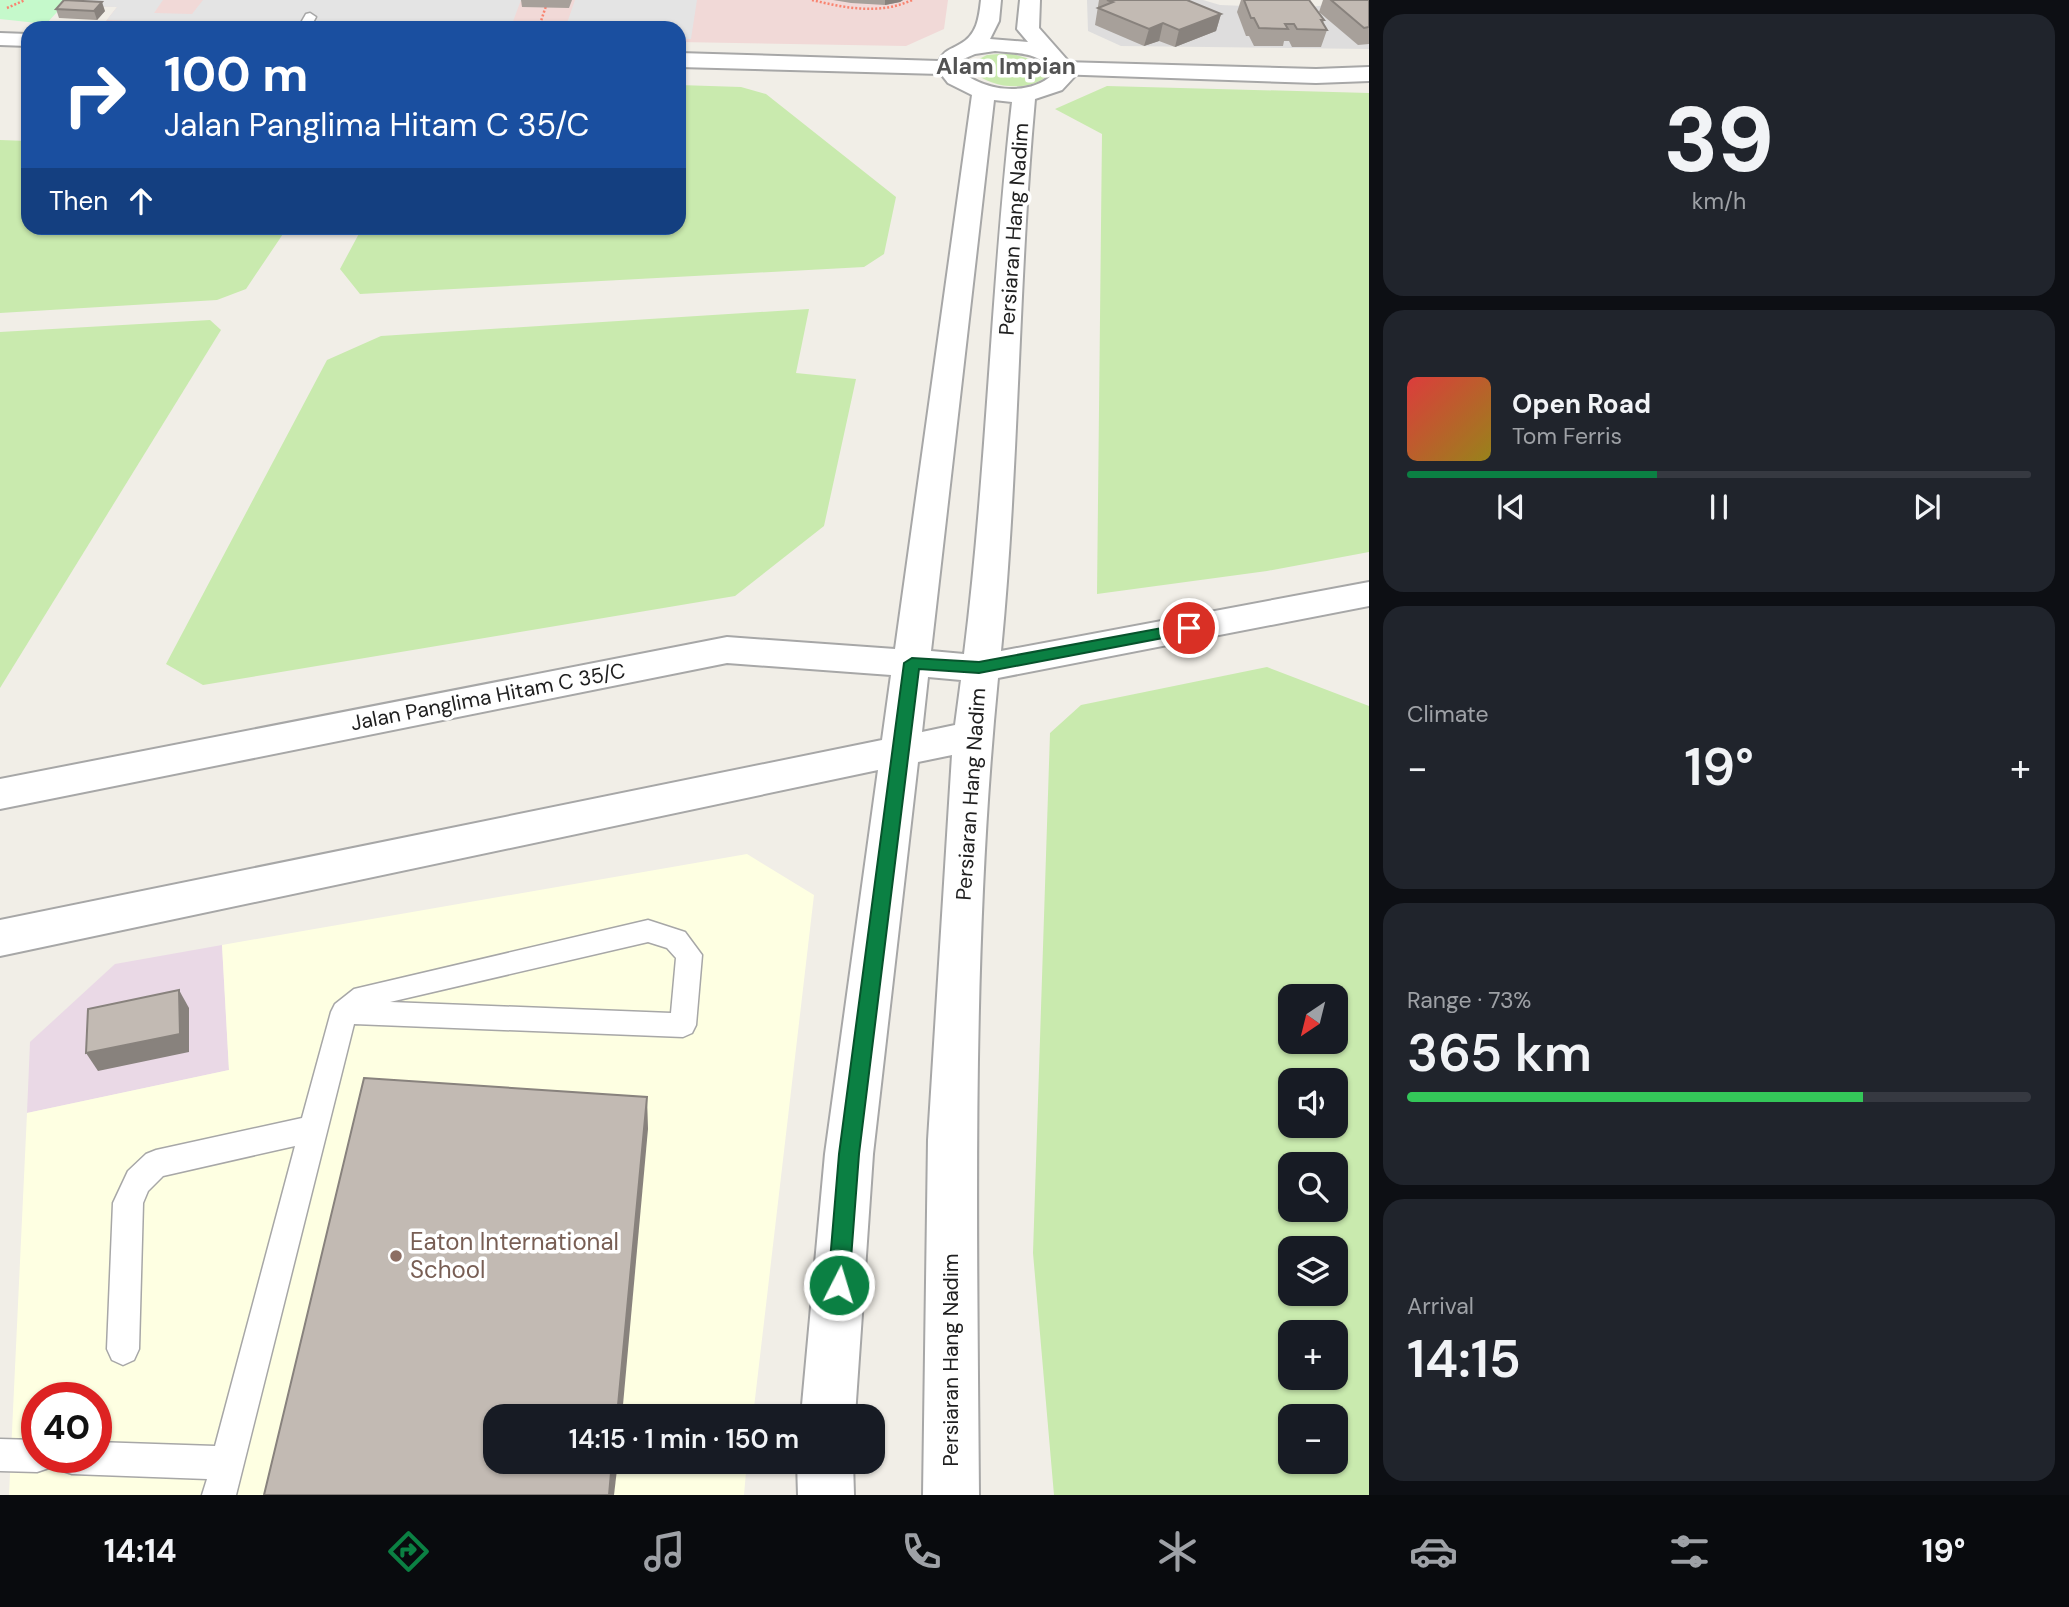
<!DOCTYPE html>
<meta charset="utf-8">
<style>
:root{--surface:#171b24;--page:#20242c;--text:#f1f3f6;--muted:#9ea1a6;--line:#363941;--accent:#0b8043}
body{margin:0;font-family:"DM Sans",sans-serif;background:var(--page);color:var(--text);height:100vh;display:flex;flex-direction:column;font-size:26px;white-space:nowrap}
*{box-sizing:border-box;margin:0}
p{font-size:23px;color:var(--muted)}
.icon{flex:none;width:38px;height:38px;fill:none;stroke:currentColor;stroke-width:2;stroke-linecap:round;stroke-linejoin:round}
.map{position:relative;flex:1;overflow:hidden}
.sheet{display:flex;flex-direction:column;gap:14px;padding:14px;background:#0d0f14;width:700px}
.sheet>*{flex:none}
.hud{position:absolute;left:21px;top:21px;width:665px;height:214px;border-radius:21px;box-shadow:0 2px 5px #0004;background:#1a4fa0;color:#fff;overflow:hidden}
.needle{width:46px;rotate:215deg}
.tools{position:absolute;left:1278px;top:984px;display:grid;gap:14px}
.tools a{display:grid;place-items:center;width:70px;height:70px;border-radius:14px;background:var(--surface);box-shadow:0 2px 5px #0004;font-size:35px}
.speed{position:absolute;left:21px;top:1382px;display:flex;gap:14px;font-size:35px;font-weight:700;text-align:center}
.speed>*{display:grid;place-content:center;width:91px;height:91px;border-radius:50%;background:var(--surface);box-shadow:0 2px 5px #0004;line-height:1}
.speed .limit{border:10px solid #d22;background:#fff;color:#111}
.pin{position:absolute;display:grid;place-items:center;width:60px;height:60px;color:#fff;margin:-30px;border:4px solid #fff;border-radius:50%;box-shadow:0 2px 7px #0007}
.me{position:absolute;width:77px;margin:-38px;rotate:5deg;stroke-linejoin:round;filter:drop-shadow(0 0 5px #0008)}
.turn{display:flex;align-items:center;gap:24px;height:147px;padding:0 28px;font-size:32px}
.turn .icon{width:91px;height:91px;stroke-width:2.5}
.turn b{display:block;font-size:49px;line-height:60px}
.then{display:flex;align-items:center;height:66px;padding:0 28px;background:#0003;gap:14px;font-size:26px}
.big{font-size:52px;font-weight:600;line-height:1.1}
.sheet .card{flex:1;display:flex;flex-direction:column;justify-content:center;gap:10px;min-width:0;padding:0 24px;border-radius:21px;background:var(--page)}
.sheet .dial{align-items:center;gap:0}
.dial b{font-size:91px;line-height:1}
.song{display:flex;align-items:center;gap:21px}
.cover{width:84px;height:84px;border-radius:10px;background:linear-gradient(135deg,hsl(0 70% 55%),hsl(50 70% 35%))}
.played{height:7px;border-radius:4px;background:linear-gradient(90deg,var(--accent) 40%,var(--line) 40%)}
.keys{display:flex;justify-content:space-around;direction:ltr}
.heat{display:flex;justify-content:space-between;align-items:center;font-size:38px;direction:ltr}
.charge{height:10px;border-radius:5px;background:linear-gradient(90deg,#34c759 73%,var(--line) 0)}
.trip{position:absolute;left:483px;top:1404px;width:402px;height:70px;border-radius:21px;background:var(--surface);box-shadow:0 2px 5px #0004;font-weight:600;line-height:70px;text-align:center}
.menu{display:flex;height:112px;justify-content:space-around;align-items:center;background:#090b0e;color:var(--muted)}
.menu .icon{width:49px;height:49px}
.menu .selected{color:var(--accent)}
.menu b{font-size:32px;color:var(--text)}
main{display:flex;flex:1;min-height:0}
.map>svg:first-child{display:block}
.residential{fill:#dedddd}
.commercial{fill:#f1d9d7}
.industrial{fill:#ead9e6}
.education{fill:#feffe2;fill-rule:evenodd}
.grass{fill:#c9eaae;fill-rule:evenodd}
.park{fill:#c5f9cb}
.parking{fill:#e4e4e4}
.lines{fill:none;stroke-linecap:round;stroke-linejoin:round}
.service-casing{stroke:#a7a7a7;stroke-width:3}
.minor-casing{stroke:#a7a7a7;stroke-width:4}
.tertiary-casing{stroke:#a7a7a7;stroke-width:4}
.path{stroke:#f9836f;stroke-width:2.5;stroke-dasharray:2 2;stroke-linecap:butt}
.service{fill:#fff;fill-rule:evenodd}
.minor{fill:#fff;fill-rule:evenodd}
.tertiary{fill:#fff;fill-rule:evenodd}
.wall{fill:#a7a09a}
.shaded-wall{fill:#88827d}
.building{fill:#c2bab3;stroke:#88827d;stroke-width:2}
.route{fill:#0b8043;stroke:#07532c;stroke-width:2}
.education-dot{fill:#8d6e63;stroke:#fff;stroke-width:2.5}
.labels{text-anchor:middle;stroke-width:7;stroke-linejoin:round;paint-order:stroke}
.street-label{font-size:21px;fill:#202020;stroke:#fff}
.far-district-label{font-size:23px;font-weight:bold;fill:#535353;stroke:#fff}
.near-education-label{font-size:24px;fill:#785e54;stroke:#fff;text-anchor:start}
</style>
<main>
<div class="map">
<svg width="1369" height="1495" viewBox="0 0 1369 1495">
<rect width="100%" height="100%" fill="#f1eee7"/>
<path class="residential" d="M1087 0H1203L1220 5 1302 8 1369 0V49L1121 46 1088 31Z"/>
<path class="commercial" d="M68 0H948L944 29 906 46 679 42V28L102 26 117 7 63 6Z"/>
<path class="industrial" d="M222 945 229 1070 27 1113 30 1042 115 964Z"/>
<path class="education" d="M747 854 814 895 753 1416H495V1461H747L744 1495H9L27 1113 229 1070 222 945ZM37 1398H96V1458H37Z"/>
<g class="grass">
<path d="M1009 53 1040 62 1048 72 1046 77C1026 92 992 88 973 72V62L987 55Z"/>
<path d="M679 85 741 87 766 94 896 197 884 254 864 267 360 294 340 269 362 228H679Z"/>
<path d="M1107 86 1369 93V552L1267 571 1097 594 1102 134 1055 109Z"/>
<path d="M0 140 28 141V228H287L246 289 217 300 0 313Z"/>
<path d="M809 309 796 373 856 379 824 526 735 596 203 685 166 664 327 360 381 336Z"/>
<path d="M210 320 221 330 0 688V332Z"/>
<path d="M1267 667 1369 706V1495H1054L1033 1253 1050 733 1081 705ZM1290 996H1335V1041H1290ZM1290 1080H1335V1125H1290ZM1290 1164H1335V1209H1290ZM1290 1248H1335V1293H1290ZM1290 1332H1335V1377H1290ZM1290 1416H1335V1461H1290Z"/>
</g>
<path class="park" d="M0 0H68L46 24 0 19Z"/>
<path class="parking" d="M68 0H163L154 13 192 14 203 0H521L512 24 566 26 575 0H697L691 39H679V28H352L107 20 117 7 63 6Z"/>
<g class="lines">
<g class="service-casing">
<g id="service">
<path d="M310 13 316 17 310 28H298L306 14Z"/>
<path d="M648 920 685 932 702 955 696 1025 692 1033 683 1037 354 1024 236 1495H202L207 1479 72 1474 60 1470 56 1458H96V1442L215 1446 295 1146 163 1176 148 1191 143 1203 139 1349 134 1360 123 1365 112 1360 107 1349 113 1203 128 1171 146 1154 156 1150 302 1118 331 1012 335 1004 354 989ZM648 942 667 948 676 958 671 1013 390 1002Z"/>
<path d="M0 1439 37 1440V1458H53L49 1468 37 1472 0 1471Z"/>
</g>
</g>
<g class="minor-casing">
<path id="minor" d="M1063 62 1316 69 1369 67V81L1316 83 1055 74 1052 69 1055 64Z"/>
</g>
<g class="tertiary-casing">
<g id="tertiary">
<path d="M981 0H1001L999 21 990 39 1028 42 1017 29 1020 0H1040L1039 28 1069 62 1075 76 1062 90 1035 99C1018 283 1019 468 1001 651L1369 582V606L998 678C971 949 977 1223 979 1495H923L928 1140 952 755 918 762 873 1154 855 1416H801L825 1154 878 770 0 956V920L882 740 891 675 727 663 0 809V779L727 637 895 649 972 95 948 83 941 74 679 67V53L939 61C944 50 950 50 960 44 977 35 979 18 981 0ZM995 51C1015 53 1046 52 1052 75 1029 97 979 92 958 67L961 60 975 54ZM994 100 1012 102C991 285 987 470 964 654L931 651ZM928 677 961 680 955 725 922 732Z"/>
<path d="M0 33 28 34V46L0 45Z"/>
<path d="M797 1461H853L854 1495H798Z"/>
</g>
</g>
<g class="path">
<path d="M812 0C845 8 880 15 912 0"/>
<path d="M7 8 25 0"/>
<path d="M540 24 548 0"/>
</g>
<use href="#service" class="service"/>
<use href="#minor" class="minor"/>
<use href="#tertiary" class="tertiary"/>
</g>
<g class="wall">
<path d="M521 0H572L569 8 522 7Z"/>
<path d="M833 0H903L900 2 885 5 851 3Z"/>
<path d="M1099 0H1187L1221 14 1216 31 1175 47 1159 41 1144 46 1095 25Z"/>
<path d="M1241 0H1309L1324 20 1323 23 1327 30 1321 47H1292L1289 41H1284L1283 46H1254L1249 36H1246L1237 12Z"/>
<path d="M1323 0H1369V44L1358 45 1319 12Z"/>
<path d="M56 9 105 11 97 20 59 18Z"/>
</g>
<g class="shaded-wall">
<path d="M885 0H903L900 2 885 5Z"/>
<path d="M102 2 105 11 97 20 94 11Z"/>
<path d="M1221 14 1216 31 1175 47 1179 30Z"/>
<path d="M1163 23 1159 41 1144 46 1149 29Z"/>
<path d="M179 990 189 1008V1052L98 1071 86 1053Z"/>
<path d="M647 1097 648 1129 622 1416H617Z"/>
<path d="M612 1461H618L614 1495H609Z"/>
</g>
<g class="building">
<path d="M64 0 102 2 94 11 56 9Z"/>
<path d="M1107 0H1187L1221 14 1179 30 1163 23 1149 29 1098 8 1113 2Z"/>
<path d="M1244 0H1309L1324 20H1321L1327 30 1297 29 1294 24H1285L1288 29 1259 28 1254 18H1251Z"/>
<path d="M1331 0H1369V27L1364 28Z"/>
<path d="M179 990 180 1034 86 1053 88 1009Z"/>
<path d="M364 1078 647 1097 617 1416H495V1461H612L609 1495H264Z"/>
</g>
<path class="route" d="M1189 623 1194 625 1196 628 1194 632 979 673 919 669 859 1154 849 1285 846 1292 839 1295 831 1292 828 1285 839 1154 904 663 912 658 979 662Z"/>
<circle class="education-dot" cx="396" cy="1256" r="7"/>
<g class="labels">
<g class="street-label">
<text transform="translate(1014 229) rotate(-86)" y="7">Persiaran Hang Nadim</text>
<text transform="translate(488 697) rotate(-11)" y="7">Jalan Panglima Hitam C 35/C</text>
<text transform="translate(971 794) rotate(-86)" y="7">Persiaran Hang Nadim</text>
<text transform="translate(951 1360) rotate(-90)" y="7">Persiaran Hang Nadim</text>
</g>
<g class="far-district-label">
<text x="1006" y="74">Alam Impian</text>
</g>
<g class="near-education-label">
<text x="410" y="1250">Eaton International<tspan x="410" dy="28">School</tspan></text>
</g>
</g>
</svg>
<div class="tools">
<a><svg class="needle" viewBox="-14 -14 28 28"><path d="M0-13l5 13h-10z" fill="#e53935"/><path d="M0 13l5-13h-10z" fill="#9ea1a6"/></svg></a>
<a><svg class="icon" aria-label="sound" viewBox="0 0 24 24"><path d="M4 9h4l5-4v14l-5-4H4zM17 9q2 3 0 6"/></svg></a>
<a><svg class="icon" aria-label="search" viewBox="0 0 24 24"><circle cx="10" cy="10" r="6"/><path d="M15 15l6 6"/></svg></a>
<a><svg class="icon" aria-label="layers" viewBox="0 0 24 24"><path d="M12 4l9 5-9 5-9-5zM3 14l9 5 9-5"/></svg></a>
<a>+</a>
<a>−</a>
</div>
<div class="speed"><div class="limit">40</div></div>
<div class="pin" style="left:1189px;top:628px;background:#d93025"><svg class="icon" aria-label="arrive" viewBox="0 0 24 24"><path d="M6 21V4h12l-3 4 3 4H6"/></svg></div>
<svg class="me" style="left:839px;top:1285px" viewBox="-20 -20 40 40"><circle r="17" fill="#0b8043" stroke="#fff" stroke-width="3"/><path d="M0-11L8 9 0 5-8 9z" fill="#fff"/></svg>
<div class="trip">14:15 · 1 min · 150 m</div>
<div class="hud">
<div class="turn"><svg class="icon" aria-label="right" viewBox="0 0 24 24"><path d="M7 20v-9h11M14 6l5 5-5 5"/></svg><div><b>100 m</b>Jalan Panglima Hitam C 35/C</div></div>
<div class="then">Then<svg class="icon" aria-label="ahead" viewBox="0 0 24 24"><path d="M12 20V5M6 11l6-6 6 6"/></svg></div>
</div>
</div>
<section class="sheet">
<div class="card dial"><b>39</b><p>km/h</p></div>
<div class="card">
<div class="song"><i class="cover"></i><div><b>Open Road</b><p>Tom Ferris</p></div></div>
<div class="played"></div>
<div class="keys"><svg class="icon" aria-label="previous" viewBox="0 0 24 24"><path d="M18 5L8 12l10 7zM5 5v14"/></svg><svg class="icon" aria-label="pause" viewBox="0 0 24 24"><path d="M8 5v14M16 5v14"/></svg><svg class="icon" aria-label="next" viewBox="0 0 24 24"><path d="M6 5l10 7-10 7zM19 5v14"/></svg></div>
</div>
<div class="card"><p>Climate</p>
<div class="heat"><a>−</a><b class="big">19°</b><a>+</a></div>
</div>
<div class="card"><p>Range · 73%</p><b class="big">365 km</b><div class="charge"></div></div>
<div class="card"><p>Arrival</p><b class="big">14:15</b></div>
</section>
</main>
<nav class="menu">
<b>14:14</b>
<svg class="icon selected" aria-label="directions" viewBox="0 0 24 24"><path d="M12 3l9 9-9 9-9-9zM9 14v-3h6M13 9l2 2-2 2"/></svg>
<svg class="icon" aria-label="music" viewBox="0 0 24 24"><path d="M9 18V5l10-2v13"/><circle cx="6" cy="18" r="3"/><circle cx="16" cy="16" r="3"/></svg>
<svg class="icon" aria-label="phone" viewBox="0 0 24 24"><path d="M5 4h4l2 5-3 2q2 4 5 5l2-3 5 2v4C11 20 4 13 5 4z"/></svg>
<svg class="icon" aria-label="climate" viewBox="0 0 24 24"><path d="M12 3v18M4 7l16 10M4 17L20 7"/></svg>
<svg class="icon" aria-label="car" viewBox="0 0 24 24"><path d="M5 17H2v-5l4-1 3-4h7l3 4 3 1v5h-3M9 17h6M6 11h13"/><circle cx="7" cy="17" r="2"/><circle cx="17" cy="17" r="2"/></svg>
<svg class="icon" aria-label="filters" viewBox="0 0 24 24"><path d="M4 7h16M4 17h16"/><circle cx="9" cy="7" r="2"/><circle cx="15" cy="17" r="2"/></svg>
<b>19°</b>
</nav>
